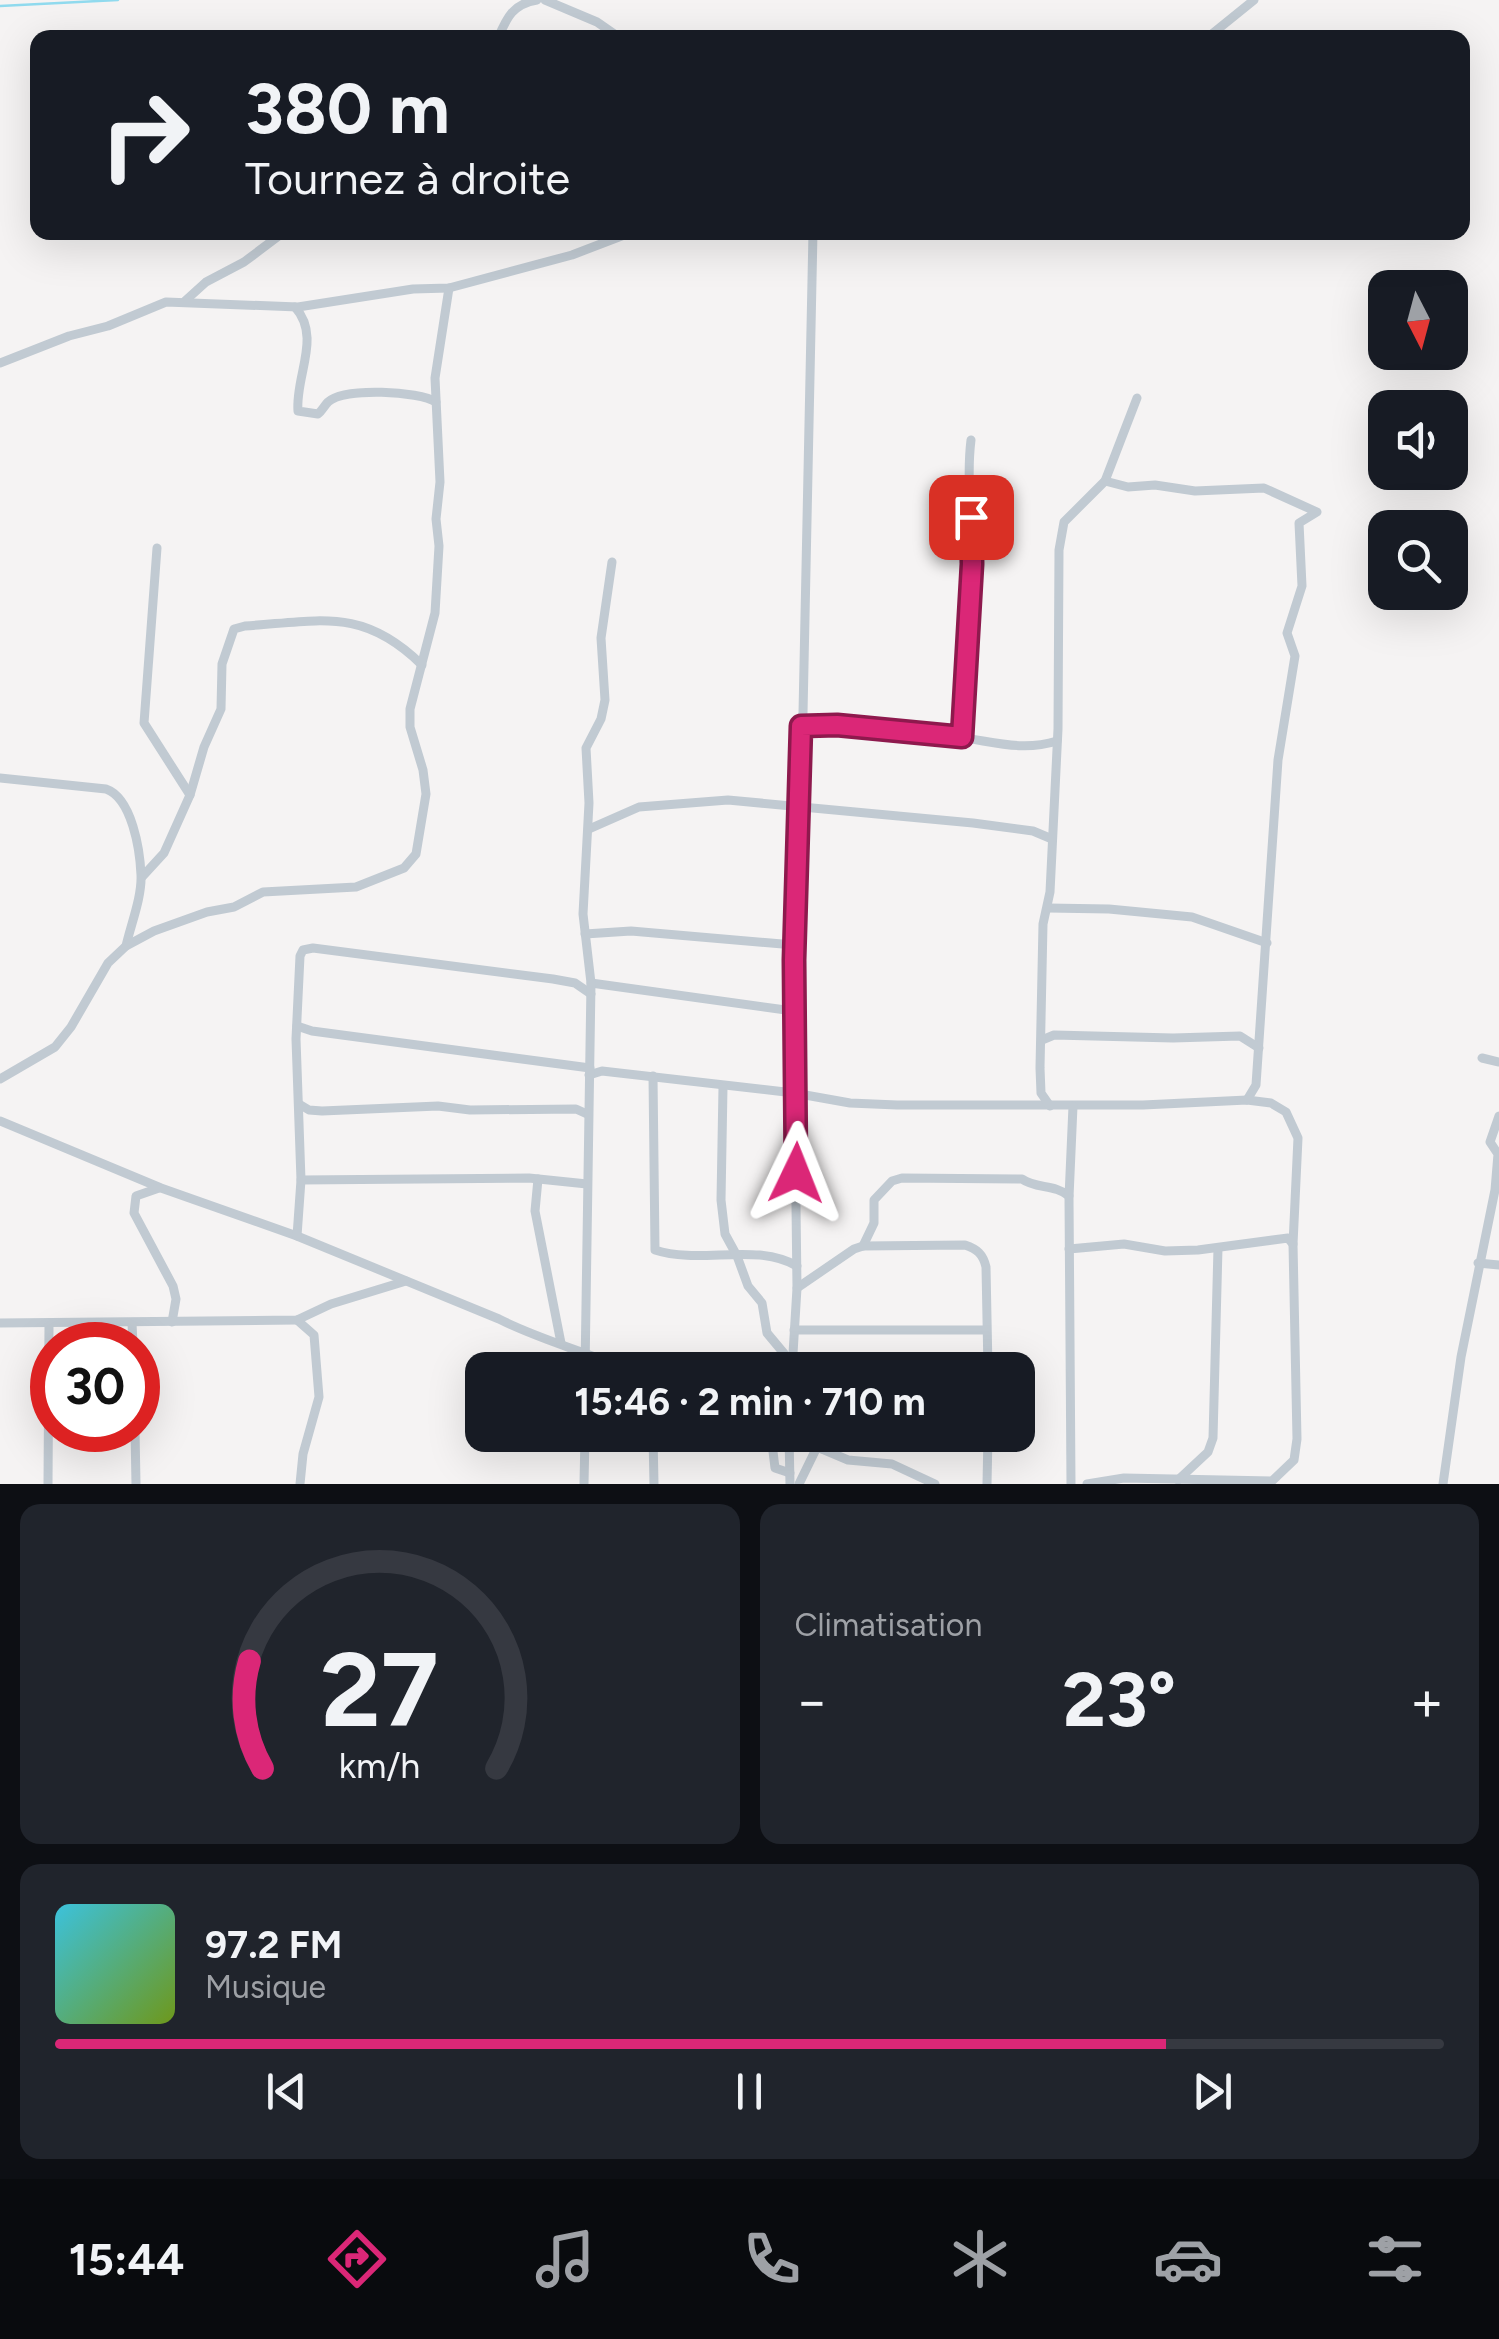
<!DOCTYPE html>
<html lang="fr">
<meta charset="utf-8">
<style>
:root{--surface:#171b24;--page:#20242c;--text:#f1f3f6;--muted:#9ea1a6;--line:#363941;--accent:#db2777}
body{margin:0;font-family:Figtree,sans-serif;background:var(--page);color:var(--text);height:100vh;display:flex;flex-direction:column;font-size:38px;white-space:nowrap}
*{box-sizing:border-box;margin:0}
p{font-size:32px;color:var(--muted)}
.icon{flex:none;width:55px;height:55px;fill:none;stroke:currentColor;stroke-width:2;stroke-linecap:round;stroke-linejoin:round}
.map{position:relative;height:1484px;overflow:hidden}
.sheet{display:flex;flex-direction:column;gap:20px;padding:20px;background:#0d0f14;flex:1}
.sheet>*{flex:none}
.hud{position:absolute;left:30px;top:30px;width:1440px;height:210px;border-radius:20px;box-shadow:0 10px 40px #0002;background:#171b24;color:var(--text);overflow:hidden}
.needle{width:65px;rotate:174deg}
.controls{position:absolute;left:1368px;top:270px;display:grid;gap:20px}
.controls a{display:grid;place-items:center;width:100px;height:100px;border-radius:20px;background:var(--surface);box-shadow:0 10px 40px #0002;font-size:50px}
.speed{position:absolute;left:30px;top:1322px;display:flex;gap:20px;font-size:50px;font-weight:700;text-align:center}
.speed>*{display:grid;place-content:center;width:130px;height:130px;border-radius:50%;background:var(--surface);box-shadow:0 10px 40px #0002;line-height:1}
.speed .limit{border:15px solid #d22;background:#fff;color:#111}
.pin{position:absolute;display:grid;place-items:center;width:85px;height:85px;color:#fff;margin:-42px;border-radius:20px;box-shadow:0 5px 15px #0006}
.me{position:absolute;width:110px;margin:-55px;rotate:2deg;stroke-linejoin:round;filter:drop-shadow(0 0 8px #0008)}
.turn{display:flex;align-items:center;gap:35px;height:210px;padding:0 50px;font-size:45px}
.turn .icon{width:130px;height:130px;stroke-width:2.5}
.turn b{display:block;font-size:70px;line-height:85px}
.big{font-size:75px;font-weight:700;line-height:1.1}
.sheet .tile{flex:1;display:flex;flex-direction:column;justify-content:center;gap:15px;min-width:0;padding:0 35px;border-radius:20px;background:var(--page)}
.sheet .dial{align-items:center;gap:0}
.dial svg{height:260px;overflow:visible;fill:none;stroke:var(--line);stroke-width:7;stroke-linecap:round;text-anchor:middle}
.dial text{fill:var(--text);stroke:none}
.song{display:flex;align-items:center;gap:30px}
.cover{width:120px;height:120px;border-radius:15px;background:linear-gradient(135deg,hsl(190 70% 55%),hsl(80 70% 35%))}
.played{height:10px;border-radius:5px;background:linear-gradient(90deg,var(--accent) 80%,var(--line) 80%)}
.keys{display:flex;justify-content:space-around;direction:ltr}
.heat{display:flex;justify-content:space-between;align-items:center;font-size:55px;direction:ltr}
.sheet .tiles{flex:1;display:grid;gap:20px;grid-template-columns:1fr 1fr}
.tile:last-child{grid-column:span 2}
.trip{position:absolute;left:465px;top:1352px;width:570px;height:100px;border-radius:20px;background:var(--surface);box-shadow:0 10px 40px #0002;font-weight:700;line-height:100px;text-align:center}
.tabs{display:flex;height:160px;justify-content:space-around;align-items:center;background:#090b0e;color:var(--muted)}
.tabs .icon{width:70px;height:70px}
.tabs .selected{color:var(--accent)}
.tabs b{font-size:45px;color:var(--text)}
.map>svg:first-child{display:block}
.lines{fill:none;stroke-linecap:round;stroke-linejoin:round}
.stream{stroke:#90daee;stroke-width:2.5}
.minor{stroke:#c1cad2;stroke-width:9}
.route-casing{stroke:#8e194d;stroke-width:25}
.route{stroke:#db2777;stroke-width:18}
</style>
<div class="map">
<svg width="1499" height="1484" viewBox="0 0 1499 1484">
<rect width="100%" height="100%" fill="#f5f3f3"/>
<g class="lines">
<path class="stream" d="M0 6 118 0"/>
<g class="minor">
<path d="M545 0 597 22 620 38"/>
<path d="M498 38C507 17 513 4 537 0"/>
<path d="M1207 38 1254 0"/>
<path d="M185 301 206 282 244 262 284 232"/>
<path d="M295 307C322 337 295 376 298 411L318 414C322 411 324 406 328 402 344 387 419 391 436 402"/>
<path d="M0 363 69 336 108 326 166 302 298 307 413 289 449 288 572 255 632 232"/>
<path d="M1105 481 1128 487 1155 485 1195 491 1264 488 1317 512 1299 523 1302 586 1287 633 1295 656 1278 760 1256 1085 1247 1100"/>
<path d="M157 548 144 723 190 795"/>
<path d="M801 726C853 724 905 731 957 737 992 741 1021 752 1057 741"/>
<path d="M962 737C967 680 971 622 972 565 973 524 966 480 971 440"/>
<path d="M0 778 106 789C132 798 140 850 141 875 142 897 131 924 126 946"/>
<path d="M589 829 639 807 728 800 973 823 1033 831 1052 839"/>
<path d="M142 877 164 853 190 795 204 747 221 709 222 664 234 629 245 626C321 621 363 607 422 665"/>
<path d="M1048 908 1109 909 1192 917 1267 943"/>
<path d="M585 934 631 931 794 945"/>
<path d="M591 983 793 1011"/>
<path d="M297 1026 312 1031 590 1068"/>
<path d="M1042 1040 1054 1035 1173 1038 1240 1036 1259 1048"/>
<path d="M1482 1058 1499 1062"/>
<path d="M589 1075 602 1071 794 1093 850 1103 897 1105H1143L1247 1100 1271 1103 1286 1112 1298 1138 1293 1244 1297 1439 1294 1460 1272 1481 1124 1478 1087 1484"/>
<path d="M653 1076 655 1250C701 1265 755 1242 797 1266"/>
<path d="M0 1079 55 1047 71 1027 108 963 126 946 154 931 207 912 234 907 263 892 356 887 404 868 416 854 426 794 423 770 410 727V709L435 613 439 546 436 519 440 482 435 378 449 288"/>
<path d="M723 1087 721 1200 725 1234 737 1256 748 1286 762 1303 767 1333 792 1363"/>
<path d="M299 1104 309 1110 322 1111 438 1106 470 1110 576 1109 587 1114"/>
<path d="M1050 1106 1041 1093 1040 1068 1043 924 1050 892 1058 729 1059 550 1064 522 1105 481 1137 398"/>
<path d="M0 1121 161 1188 297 1236 499 1319C540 1340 585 1351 627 1370"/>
<path d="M538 1179 535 1211 561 1343"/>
<path d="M301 1180 529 1178 587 1184"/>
<path d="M159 1188 136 1196 134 1213 173 1286 176 1299 172 1322"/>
<path d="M297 1236 301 1180 296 1039 300 956 303 950 313 948 553 979 575 983 591 994"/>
<path d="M863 1246 874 1223V1200L892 1181 902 1178 1022 1179C1036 1189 1055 1184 1069 1196"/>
<path d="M1069 1249 1124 1244 1165 1251 1198 1250 1288 1238 1293 1244"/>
<path d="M1478 1263 1499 1265"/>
<path d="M797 1288 854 1249 863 1246 965 1245C977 1249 983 1254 986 1267L988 1370"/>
<path d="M297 1320 314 1335 319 1397 303 1454 300 1484"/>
<path d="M0 1323 297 1320 331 1304 406 1281"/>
<path d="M132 1323 133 1345"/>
<path d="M794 1330H986"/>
<path d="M585 1370 591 983 583 914 589 803 586 748 601 719 605 700 601 638 612 562"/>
<path d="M792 1370 797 1288 793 959 799 736 803 713 813 232"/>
<path d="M135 1430 136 1484"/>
<path d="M653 1435 654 1484"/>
<path d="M771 1435 775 1468 790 1473"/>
<path d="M822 1449 833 1435"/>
<path d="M1178 1480 1208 1452 1213 1438 1218 1248"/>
<path d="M48 1484 49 1324"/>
<path d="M584 1484 585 1435"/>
<path d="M790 1484 789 1435 848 1460 892 1464 935 1484"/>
<path d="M799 1484 817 1447"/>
<path d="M987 1484 988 1435"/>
<path d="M1071 1484 1069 1197 1073 1106"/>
<path d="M1443 1484 1461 1357 1495 1190 1498 1154 1490 1142 1499 1116"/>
</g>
</g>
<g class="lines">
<g class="route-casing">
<path id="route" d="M796 1173 794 960 801 726 837 725 962 737 972 564 971 517"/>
</g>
<use href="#route" class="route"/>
</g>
</svg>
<div class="controls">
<a><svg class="needle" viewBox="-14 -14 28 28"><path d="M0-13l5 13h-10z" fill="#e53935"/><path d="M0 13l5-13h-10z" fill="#9ea1a6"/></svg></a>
<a><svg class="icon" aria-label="sound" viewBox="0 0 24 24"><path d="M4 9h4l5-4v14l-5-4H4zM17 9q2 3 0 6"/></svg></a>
<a><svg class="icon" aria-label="search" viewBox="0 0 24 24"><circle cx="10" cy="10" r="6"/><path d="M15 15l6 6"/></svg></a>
</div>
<div class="speed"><div class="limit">30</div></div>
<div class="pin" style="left:971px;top:517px;background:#d93025"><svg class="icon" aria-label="arrive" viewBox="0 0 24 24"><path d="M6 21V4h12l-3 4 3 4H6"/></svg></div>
<svg class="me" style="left:796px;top:1173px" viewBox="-20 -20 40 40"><path d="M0-17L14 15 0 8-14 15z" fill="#db2777" stroke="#fff" stroke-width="4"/></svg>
<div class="trip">15:46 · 2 min · 710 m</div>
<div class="hud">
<div class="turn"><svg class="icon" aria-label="right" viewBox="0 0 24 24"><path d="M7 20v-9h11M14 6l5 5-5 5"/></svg><div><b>380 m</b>Tournez à droite</div></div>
</div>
</div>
<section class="sheet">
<div class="tiles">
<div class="tile dial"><svg viewBox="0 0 100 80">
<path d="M14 69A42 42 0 1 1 86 69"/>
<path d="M14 69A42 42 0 0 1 10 36" stroke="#db2777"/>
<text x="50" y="56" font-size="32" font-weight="700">27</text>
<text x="50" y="72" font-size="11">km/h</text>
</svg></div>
<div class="tile"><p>Climatisation</p>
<div class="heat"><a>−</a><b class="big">23°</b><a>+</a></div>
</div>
<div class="tile">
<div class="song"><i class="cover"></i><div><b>97.2 FM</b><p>Musique</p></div></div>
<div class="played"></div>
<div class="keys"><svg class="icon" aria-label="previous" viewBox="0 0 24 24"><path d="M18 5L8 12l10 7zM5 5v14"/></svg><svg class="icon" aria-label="pause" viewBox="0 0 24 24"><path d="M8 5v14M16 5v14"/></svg><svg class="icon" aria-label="next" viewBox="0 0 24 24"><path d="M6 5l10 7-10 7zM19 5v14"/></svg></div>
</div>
</div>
</section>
<nav class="tabs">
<b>15:44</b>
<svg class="icon selected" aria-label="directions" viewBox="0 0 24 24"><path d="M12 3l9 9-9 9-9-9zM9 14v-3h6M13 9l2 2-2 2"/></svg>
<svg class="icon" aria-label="music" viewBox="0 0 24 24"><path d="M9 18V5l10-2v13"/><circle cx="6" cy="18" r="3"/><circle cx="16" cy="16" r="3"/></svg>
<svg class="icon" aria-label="phone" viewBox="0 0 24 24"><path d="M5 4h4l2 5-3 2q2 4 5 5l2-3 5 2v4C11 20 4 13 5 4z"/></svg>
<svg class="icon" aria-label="climate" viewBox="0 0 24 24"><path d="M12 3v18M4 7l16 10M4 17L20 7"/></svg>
<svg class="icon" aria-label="car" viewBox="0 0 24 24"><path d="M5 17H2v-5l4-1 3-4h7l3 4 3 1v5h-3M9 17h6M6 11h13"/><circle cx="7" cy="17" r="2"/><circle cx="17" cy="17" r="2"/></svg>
<svg class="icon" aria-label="filters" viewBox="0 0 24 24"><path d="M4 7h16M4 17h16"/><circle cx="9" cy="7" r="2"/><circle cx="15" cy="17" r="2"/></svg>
</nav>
